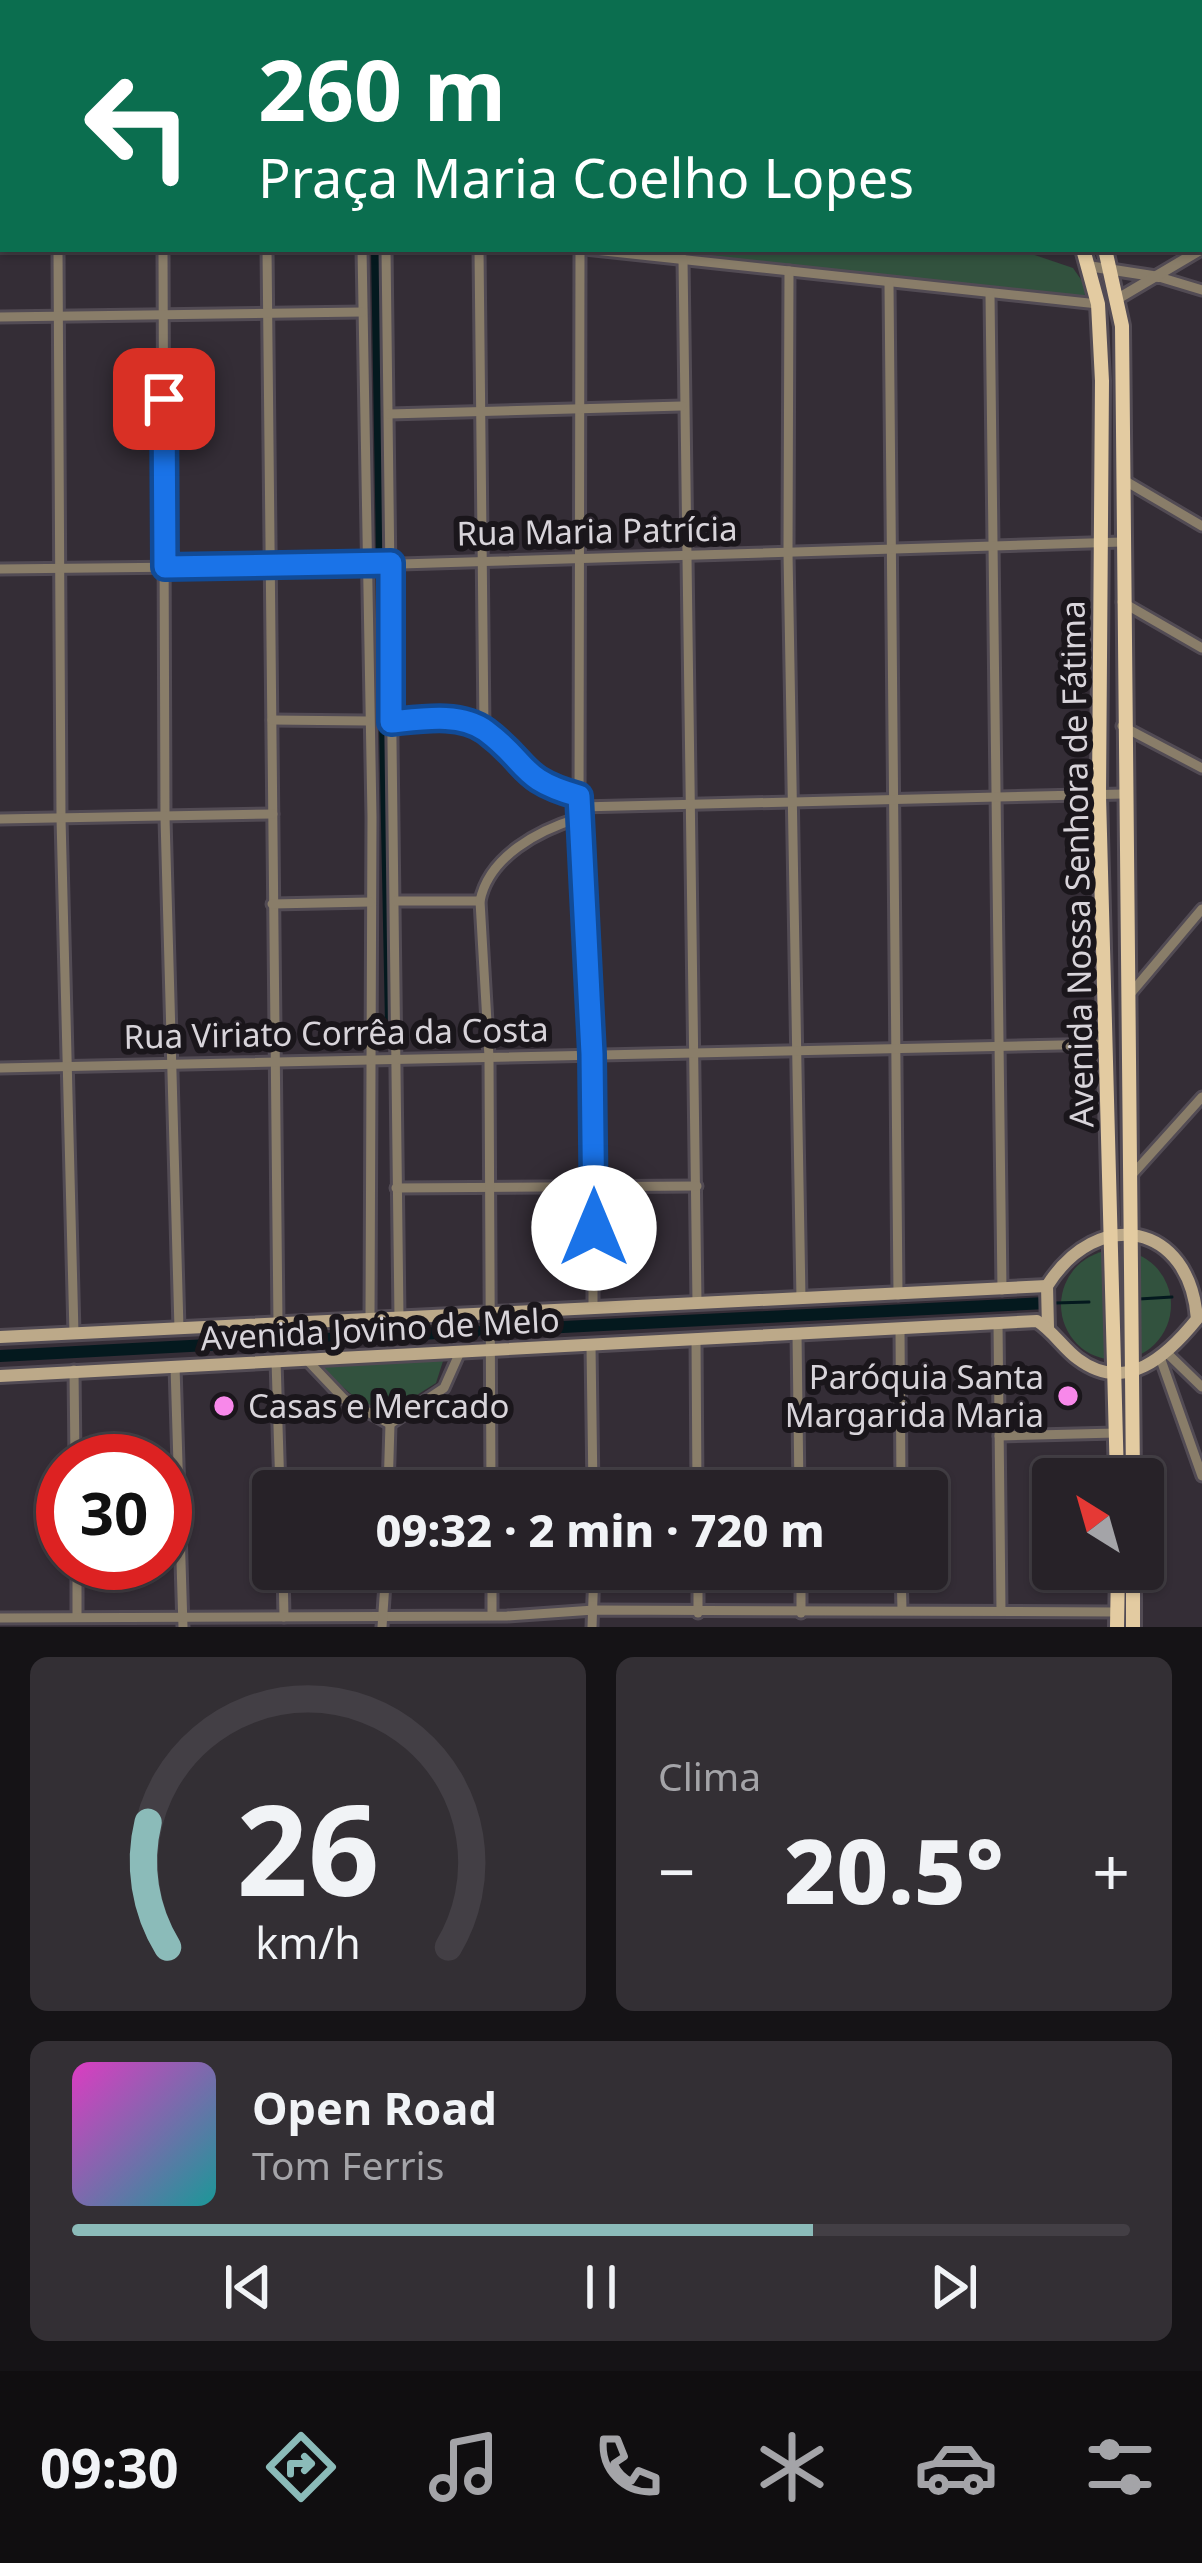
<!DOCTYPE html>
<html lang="pt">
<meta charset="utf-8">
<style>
:root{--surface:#272228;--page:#332f34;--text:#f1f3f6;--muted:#a4a4a8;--line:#433f45;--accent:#8bbbb9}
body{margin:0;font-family:"Noto Sans",sans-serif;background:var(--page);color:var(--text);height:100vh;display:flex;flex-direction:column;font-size:45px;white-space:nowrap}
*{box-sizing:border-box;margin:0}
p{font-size:39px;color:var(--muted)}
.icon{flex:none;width:66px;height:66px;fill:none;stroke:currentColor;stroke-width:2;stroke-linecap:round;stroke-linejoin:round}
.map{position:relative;height:1627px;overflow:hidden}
.drawer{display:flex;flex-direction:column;gap:30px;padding:30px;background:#151316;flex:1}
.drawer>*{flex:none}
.banner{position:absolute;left:0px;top:0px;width:1203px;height:252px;box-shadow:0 3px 9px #0004,0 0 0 3px var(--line);background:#0b6e4f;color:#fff;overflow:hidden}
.needle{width:78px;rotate:323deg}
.tools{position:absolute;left:1032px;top:1458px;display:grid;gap:24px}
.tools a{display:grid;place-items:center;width:132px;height:132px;border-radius:12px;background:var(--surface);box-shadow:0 3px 9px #0004,0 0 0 3px var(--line);font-size:60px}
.speed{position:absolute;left:36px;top:1434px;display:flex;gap:24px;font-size:60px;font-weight:700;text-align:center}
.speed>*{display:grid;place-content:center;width:156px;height:156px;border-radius:50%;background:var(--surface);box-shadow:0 3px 9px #0004,0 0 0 3px var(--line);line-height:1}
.speed .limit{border:18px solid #d22;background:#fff;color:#111}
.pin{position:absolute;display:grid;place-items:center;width:102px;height:102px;color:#fff;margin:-51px;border-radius:24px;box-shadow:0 6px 18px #0006}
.me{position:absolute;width:132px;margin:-66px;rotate:0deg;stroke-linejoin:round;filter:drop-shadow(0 0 9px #0008)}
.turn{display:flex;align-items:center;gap:42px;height:252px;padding:0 60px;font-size:54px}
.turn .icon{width:156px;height:156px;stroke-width:2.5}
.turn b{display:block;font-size:84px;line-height:102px}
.big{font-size:90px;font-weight:800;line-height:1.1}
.drawer .card{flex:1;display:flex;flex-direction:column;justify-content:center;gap:18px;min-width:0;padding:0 42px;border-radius:18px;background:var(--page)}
.drawer .dial{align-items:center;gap:0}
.dial svg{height:312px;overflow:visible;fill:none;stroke:var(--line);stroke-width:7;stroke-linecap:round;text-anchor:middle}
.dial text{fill:var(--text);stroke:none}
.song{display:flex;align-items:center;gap:36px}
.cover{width:144px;height:144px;border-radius:18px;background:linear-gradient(135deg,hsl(310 70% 55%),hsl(180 70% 35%))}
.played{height:12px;border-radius:6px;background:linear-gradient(90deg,var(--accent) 70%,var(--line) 70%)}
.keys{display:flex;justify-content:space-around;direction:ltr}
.heat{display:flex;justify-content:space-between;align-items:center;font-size:66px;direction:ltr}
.drawer .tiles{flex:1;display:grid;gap:30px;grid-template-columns:1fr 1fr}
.card:last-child{grid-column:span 2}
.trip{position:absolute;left:252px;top:1470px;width:696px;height:120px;border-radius:12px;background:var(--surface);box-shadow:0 3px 9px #0004,0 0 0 3px var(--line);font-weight:800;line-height:120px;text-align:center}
.tab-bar{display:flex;height:192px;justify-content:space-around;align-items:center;background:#100e10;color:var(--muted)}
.tab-bar .icon{width:84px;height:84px}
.tab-bar .current{color:var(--accent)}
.tab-bar b{font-size:54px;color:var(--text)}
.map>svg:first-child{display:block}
.green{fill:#32523e}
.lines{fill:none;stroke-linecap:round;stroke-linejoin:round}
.stream{stroke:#04191e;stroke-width:3}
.canal{stroke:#04191e;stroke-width:12}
.minor-casing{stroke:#524b54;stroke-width:15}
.tertiary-casing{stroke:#524b54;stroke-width:16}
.secondary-casing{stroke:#524b54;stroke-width:18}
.primary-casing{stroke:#524b54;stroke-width:20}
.minor{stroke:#897d69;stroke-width:9}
.tertiary{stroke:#897d69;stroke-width:10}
.secondary{stroke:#bca989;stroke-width:12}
.primary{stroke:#e3cba1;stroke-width:14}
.route-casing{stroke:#114b97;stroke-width:30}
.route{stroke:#1a73e8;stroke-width:21}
.poi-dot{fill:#f888ea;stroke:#1a161b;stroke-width:4.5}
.labels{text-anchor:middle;stroke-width:12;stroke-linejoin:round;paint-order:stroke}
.street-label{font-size:33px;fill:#d8d4da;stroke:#1a161b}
.poi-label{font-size:33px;fill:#d8d4da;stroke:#1a161b;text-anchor:end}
</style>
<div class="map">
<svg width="1202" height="1627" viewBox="0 0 1202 1627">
<rect width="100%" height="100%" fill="#342d36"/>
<g class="green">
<path d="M585 249H1017L1073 268 1098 304Z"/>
<circle cx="1116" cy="1305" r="55"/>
<path d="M443 1361 436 1383 390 1412 364 1405 317 1365Z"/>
</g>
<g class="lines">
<g class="stream">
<path d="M951 3 952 0"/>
<path d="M1139 1299 1172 1297"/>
<path d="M1055 1303 1089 1302"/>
</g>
<g class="canal">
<path d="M377 249 382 554"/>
<path d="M382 573 391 1023"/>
<path d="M504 1330 1046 1303"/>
<path d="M0 1356 476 1331"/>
</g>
<g class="minor-casing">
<g id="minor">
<path d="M0 115 3 116"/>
<path d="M58 249 61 818 74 1334"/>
<path d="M163 249 165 818 179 1329"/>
<path d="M267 249 278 1324"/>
<path d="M362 249 372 817 370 1319"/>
<path d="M386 249 399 1318"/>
<path d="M479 249 484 729"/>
<path d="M580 249 579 818 593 1054V1308"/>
<path d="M585 249 1098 304"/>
<path d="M683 259 697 1303"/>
<path d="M789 271 788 553 801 1299"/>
<path d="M1159 277 1202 290"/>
<path d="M889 283 898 1295"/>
<path d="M990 294 1002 1290"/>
<path d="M0 317 362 312"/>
<path d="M389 414 682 406"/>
<path d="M1122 479 1202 526"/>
<path d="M0 569 367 565 1122 542"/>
<path d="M1122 602 1202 648"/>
<path d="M272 720 367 721"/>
<path d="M391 722 450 719 484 729 538 785 579 796"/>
<path d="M1122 726 1202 768"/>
<path d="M580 807 1123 794"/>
<path d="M0 819 273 814"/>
<path d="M396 901H480"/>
<path d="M272 904 370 902"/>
<path d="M1131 993 1202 909"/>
<path d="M0 1068 1106 1044"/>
<path d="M1130 1177 1202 1097"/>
<path d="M396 1188 697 1186"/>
<path d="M998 1323 1001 1611"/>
<path d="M900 1328 901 1491"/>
<path d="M797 1334 799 1491"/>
<path d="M696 1339 697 1491"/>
<path d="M591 1346 593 1491"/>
<path d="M1168 1354 1202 1387"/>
<path d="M276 1360 280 1491"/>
<path d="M307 1360 344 1399 390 1424 444 1388 460 1352"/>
<path d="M1161 1360 1202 1476"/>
<path d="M175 1366 183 1627"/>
<path d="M74 1370 75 1461"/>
<path d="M999 1436 1116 1433"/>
<path d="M388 1491 390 1424"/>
<path d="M491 1491 489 1057 480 901C489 856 539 830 579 818"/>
<path d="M77 1563V1616"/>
<path d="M283 1569 284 1617"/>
<path d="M492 1569V1615"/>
<path d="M698 1569V1613"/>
<path d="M801 1569V1613"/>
<path d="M901 1569 902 1610"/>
<path d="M0 1618 507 1616 594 1610 1117 1612"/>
<path d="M382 1627 386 1569"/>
<path d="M592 1627 594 1569"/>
</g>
</g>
<g class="tertiary-casing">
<g id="tertiary">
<path d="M1088 266 1159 277"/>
<path d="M1119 298 1202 249"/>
</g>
</g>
<g class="secondary-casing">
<g id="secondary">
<path d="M1047 1286 1048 1328"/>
<path d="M0 1337 1047 1286"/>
<path d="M0 1376 1037 1321C1053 1331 1063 1348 1078 1359 1126 1395 1168 1355 1197 1319 1190 1223 1098 1205 1047 1286"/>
</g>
</g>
<g class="primary-casing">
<g id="primary">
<path d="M1028 0V3"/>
<path d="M1053 0V3"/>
<path d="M1083 249 1098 304 1102 381 1099 796 1117 1479"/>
<path d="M1105 249 1122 326 1133 1479"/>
<path d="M1133 1569V1627"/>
<path d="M1117 1627 1118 1569"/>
</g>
</g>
<use href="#minor" class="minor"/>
<use href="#tertiary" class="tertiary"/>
<use href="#secondary" class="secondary"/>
<use href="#primary" class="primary"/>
</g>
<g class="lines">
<g class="route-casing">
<path id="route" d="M164 399 165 567 391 563V722C421 719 461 712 486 731 530 764 518 779 579 796L592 1054 594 1228"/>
</g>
<use href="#route" class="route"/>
</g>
<g class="poi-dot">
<circle cx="1068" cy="1396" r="12"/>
<circle cx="224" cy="1406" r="12"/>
</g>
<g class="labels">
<g class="street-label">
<text transform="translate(597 531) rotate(-1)" y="12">Rua Maria Patrícia</text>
<text transform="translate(1077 864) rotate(-91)" y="12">Avenida Nossa Senhora de Fátima</text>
<text transform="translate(336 1033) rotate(-1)" y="12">Rua Viriato Corrêa da Costa</text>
<text transform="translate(380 1329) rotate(-3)" y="12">Avenida Jovino de Melo</text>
</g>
<g class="poi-label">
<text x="1044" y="1389">Paróquia Santa<tspan x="1044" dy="38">Margarida Maria</tspan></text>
<text x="248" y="1418" text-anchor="start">Casas e Mercado</text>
</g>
</g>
</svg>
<div class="tools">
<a><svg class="needle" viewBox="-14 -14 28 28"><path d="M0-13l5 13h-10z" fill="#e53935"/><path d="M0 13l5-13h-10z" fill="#a4a4a8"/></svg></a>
</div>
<div class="speed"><div class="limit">30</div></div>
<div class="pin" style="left:164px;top:399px;background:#d93025"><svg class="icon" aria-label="arrive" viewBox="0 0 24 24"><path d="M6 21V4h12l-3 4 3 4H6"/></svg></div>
<svg class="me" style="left:594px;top:1228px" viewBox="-20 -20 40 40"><circle r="19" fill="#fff"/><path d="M0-13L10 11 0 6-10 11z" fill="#1a73e8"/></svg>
<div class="trip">09:32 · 2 min · 720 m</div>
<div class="banner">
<div class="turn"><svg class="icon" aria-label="left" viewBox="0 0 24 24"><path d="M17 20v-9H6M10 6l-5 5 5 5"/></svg><div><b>260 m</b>Praça Maria Coelho Lopes</div></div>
</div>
</div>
<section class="drawer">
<div class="tiles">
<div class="card dial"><svg viewBox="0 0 100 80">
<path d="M14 69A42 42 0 1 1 86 69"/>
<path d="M14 69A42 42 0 0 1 9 37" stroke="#8bbbb9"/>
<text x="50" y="56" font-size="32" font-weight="700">26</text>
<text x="50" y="72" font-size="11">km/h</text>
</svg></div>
<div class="card"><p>Clima</p>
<div class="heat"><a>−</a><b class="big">20.5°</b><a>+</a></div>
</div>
<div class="card">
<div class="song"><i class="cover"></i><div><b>Open Road</b><p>Tom Ferris</p></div></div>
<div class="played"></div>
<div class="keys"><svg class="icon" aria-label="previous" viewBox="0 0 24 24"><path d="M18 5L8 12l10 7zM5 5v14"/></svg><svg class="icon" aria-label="pause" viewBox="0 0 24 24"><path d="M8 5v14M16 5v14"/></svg><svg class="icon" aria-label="next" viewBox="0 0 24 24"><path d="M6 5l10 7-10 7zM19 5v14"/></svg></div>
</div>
</div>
</section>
<nav class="tab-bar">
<b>09:30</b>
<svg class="icon current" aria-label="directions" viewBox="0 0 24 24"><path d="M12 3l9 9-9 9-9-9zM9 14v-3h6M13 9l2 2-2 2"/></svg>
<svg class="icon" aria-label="music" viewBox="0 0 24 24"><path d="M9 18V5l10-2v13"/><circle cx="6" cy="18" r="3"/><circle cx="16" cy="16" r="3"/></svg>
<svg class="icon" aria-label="phone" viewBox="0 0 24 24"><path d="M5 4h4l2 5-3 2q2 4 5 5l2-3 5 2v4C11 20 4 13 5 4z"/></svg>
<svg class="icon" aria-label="climate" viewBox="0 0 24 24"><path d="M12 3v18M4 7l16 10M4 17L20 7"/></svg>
<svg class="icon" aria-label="car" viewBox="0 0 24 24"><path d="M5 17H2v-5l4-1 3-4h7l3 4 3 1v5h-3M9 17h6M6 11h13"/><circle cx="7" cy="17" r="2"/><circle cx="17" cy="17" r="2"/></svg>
<svg class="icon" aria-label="filters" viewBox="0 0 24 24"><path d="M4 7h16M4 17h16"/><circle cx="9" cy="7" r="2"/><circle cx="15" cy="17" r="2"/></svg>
</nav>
